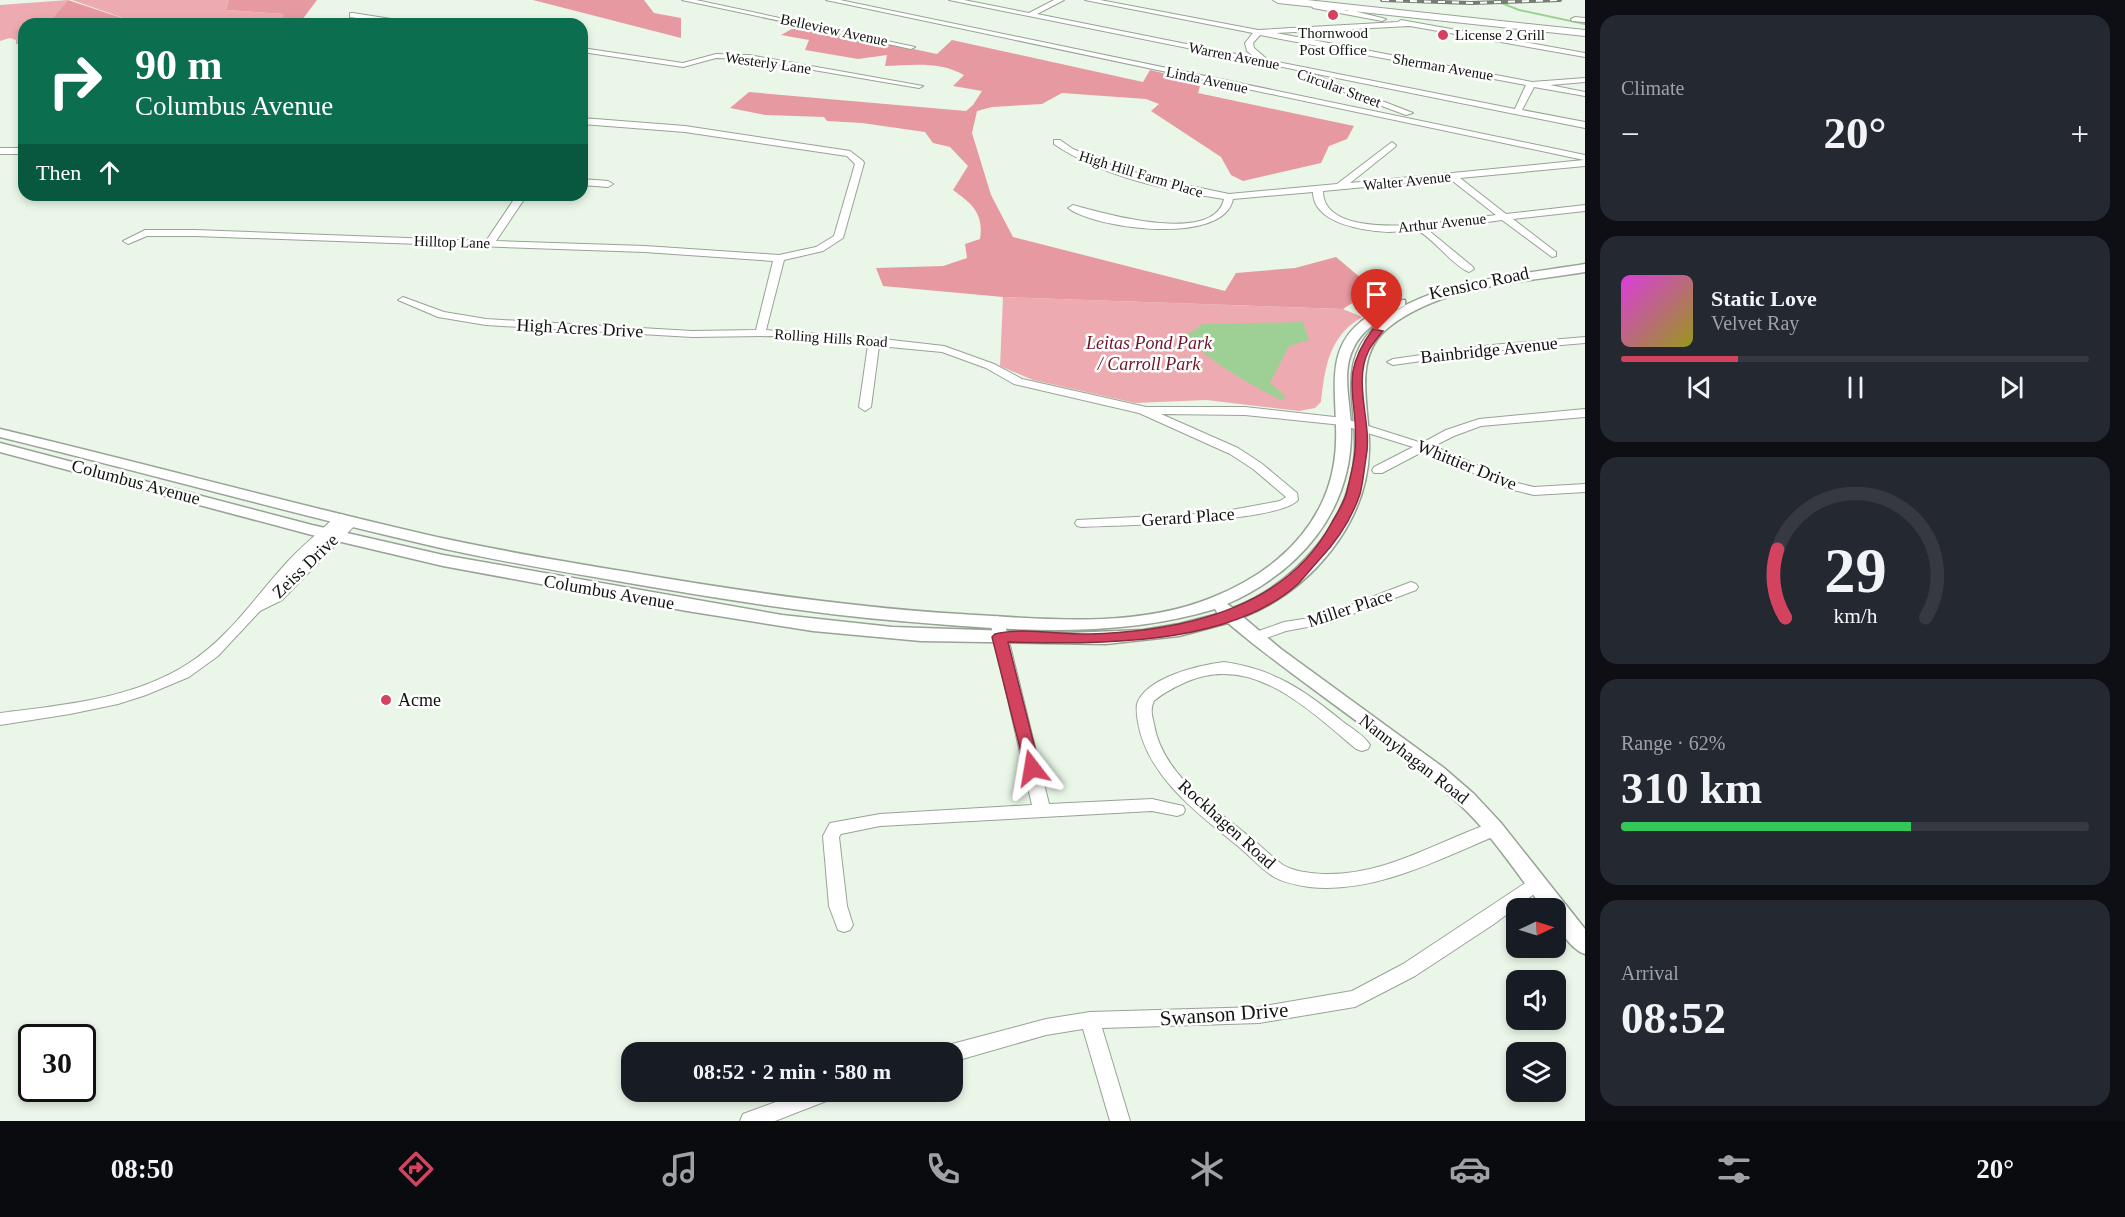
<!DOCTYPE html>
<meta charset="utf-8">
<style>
:root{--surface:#171b24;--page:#242831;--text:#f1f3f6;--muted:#9ea1a6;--line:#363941;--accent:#d34360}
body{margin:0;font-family:"Times New Roman",serif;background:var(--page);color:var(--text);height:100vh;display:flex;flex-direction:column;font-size:22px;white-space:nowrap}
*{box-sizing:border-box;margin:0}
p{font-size:20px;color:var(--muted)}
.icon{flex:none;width:33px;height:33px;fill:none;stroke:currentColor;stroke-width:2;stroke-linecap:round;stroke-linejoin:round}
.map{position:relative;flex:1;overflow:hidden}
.drawer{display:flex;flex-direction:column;gap:15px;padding:15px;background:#0d0f14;width:540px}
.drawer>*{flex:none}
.hud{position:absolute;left:18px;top:18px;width:570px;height:183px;border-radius:18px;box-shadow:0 3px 9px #0003;background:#0b6e4f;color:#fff;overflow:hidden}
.needle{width:39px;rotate:86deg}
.controls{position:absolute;left:1506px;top:898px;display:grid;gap:12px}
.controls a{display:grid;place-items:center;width:60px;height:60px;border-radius:12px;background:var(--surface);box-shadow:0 3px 9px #0003;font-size:30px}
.speed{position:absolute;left:18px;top:1024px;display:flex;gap:12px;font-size:30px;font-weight:700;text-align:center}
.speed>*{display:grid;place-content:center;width:78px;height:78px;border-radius:50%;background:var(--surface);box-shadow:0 3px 9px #0003;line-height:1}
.speed .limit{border:3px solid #111;border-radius:9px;background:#fff;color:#111}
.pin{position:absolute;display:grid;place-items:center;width:51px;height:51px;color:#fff;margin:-62px -26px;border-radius:50% 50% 50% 0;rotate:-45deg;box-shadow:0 0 6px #0007}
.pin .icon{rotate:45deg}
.me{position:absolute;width:66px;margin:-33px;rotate:346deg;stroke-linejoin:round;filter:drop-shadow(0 0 4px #0008)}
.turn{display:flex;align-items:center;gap:21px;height:126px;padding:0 18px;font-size:27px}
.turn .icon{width:78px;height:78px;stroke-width:2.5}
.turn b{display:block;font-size:42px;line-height:51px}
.then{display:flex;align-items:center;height:57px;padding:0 18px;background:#0003;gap:12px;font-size:22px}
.big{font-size:45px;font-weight:700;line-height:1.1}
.drawer .tile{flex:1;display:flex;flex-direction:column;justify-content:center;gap:9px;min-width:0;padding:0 21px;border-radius:18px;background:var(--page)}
.drawer .dial{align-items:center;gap:0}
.dial svg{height:156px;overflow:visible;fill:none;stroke:var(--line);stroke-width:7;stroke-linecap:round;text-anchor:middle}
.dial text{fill:var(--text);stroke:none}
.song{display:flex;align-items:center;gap:18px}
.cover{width:72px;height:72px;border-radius:9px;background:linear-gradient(135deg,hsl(300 70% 55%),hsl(60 70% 35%))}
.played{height:6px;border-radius:3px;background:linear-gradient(90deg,var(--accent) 25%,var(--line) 25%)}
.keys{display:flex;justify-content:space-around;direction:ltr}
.heat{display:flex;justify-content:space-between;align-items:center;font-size:33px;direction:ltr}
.charge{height:9px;border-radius:4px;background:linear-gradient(90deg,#34c759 62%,var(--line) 0)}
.trip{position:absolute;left:621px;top:1042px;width:342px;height:60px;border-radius:18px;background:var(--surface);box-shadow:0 3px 9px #0003;font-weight:700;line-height:60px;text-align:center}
.tab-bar{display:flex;height:96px;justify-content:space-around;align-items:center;background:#090b0e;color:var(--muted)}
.tab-bar .icon{width:42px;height:42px}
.tab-bar .current{color:var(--accent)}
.tab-bar b{font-size:27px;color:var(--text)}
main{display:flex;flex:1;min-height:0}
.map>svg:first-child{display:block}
.green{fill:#edabb1}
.forest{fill:#e799a1}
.water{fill:#9ed096}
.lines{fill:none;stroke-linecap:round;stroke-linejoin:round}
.stream{stroke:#9ed096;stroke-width:2}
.minor-casing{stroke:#97a395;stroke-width:2}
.tertiary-casing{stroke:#97a395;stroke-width:3}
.secondary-casing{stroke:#97a395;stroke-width:2}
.minor{fill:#fff;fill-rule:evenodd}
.tertiary{fill:#fff;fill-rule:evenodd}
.secondary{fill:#fff;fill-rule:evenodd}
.rail-casing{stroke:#767e74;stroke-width:4}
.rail{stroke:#fff;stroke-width:2;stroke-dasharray:7;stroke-linecap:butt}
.route{fill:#d34360;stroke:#892c3e;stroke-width:1.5}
.poi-dot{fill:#d34360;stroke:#fff;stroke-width:2}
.labels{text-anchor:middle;stroke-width:5;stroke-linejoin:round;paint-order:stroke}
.far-street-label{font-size:15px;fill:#10140f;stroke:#fff}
.far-poi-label{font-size:15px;fill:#10140f;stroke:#fff}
.street-label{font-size:18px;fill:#10140f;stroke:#fff}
.park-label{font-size:18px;font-style:italic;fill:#6f132a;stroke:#fff}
.poi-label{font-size:18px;fill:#10140f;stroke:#fff;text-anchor:start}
.near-street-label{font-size:21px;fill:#10140f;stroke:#fff}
</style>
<main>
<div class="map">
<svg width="1585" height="1121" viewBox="0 0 1585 1121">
<rect width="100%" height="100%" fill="#eaf7e8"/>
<g class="green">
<path d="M68 0 47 24H24V43L16 44V40L10 38 0 41V5Z"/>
<path d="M72 0H229L226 10 285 14 281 24H140Z"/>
<path d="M1003 297 1343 309 1362 317C1328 337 1325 368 1321 402L1315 408 1299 411 1206 400 1135 403 1033 380 1000 366Z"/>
</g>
<g class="forest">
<path d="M68 0 140 24H47Z"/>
<path d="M229 0H317L299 24H281L284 14 226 10Z"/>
<path d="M533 0H644L654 13 681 18V38Z"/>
<path d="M799 25 937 54 952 40 1143 82 1150 70 1201 82 1198 93 1354 126 1347 139 1329 146 1321 163 1243 181 1231 175 1221 157 1151 111 1159 104 1146 99 1062 93 1042 104 992 107 977 111 972 133 991 195 1013 237 1225 291 1236 273 1295 268 1336 257 1374 289 1343 309 1003 297 883 286 876 268 943 266 967 258 965 244 980 239C984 213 972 204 953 190L968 166 950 147 933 143 925 132 862 123 827 121 824 117 765 115 730 108 749 92 966 111 973 105 982 91 953 86 964 75C940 61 911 65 885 66L887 55 858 59 805 50 809 40 781 35Z"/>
</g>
<path class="water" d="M1303 322 1309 340 1289 346 1270 383 1286 397 1282 400C1262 392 1194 353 1187 335L1203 324Z"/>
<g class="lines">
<path class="stream" d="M1494 0 1519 10 1585 24"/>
<g class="minor-casing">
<g id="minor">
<path d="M682 0H696L915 47 911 49Z"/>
<path d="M826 0H840L1585 155V166L1460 178 1506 214 1585 205V211L1513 219 1556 252V256L1552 257 1502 220 1428 230 1473 267 1474 269 1469 272C1453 266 1430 235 1418 231 1410 229 1397 232 1389 232 1365 231 1313 224 1313 192L1233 199C1224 246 1095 229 1068 208L1073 205C1102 213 1214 246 1224 199 1167 190 1102 177 1054 144V140H1060L1073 149 1116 167 1167 181 1229 194 1337 184 1392 142 1396 145 1395 147 1350 183 1584 160ZM1450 179 1496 215C1463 219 1323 247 1323 191Z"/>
<path d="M949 0H964L1029 13 1054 0H1064L1037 14 1256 58 1247 51 1245 43 1253 33 1085 0H1100L1258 30 1398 22 1401 20 1585 53V57L1410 26 1276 33 1532 82 1585 78V82L1550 85 1585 92V96L1534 87 1522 110 1585 122V128ZM1260 35 1526 85 1515 109 1268 60 1254 48 1253 43Z"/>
<path d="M1316 4 1348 11 1351 8 1358 12 1386 19 1382 21 1313 8 1312 6Z"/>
<path d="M353 13 410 22 414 24H396L350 17V13Z"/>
<path d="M1575 17 1585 18V22L1572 21 1571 19Z"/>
<path d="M582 48 683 63 716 54 749 55 923 86 919 88 749 59 716 58 683 67 582 52Z"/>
<path d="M1309 75H1315L1413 113 1406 115 1309 79Z"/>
<path d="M582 118 685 126 850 151 863 161 864 163 843 238 823 251 784 260 766 330 874 338 944 346 994 364 1022 379 1146 407H1245L1343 418 1422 443 1446 430 1479 419 1585 409V417L1481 426 1454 436 1434 446 1517 483 1534 487 1585 484V492L1534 495 1509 489 1424 451 1382 473H1374L1372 470 1374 467 1413 447 1342 425 1245 415 1161 414 1238 448 1261 463 1297 493 1298 500C1277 523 1120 525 1082 527L1077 526 1075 523 1077 520 1215 513 1280 501 1286 497 1253 469 1230 454 1139 413 1014 384 986 368 942 352 879 346 871 407 865 411 859 407 868 345 773 336 692 337 486 325 438 317 398 300 403 297 444 312 486 319 692 331 756 330 773 261 645 252 195 236H147L128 244 123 241 145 230H195L486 241 517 195H527L496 241 645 246 779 255 816 247 834 236 855 164 847 156 685 132 582 124Z"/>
<rect x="0" y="148" width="24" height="6"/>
<path d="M582 179 608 181 613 184 608 187 582 185Z"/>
<path d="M1585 337V343L1492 351 1393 365 1387 362 1393 359 1492 345Z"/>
<path d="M342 514 348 518H357L359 521 282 600 260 611 218 656 189 677 146 695 118 704 70 714 0 725V713C63 705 134 699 189 663 230 637 257 594 290 559 305 543 322 530 337 515Z"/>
<path d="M1411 582 1416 584 1418 587 1416 590 1329 623 1286 631 1255 642 1248 637 1250 634 1284 622 1322 616Z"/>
<path d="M997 616 1004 621 1049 804 1152 799 1183 806 1185 810 1183 814 1177 816 1152 811 880 826 841 834 839 837 847 906 853 925 850 930 844 932 838 930 829 906 823 836 830 823 880 814 1032 805 990 621Z"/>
<path d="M1224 662C1274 669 1304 690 1342 721 1351 728 1364 735 1370 745L1368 749 1362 751 1356 749C1308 709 1253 653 1186 682 1175 687 1163 693 1154 701 1150 709 1152 716 1154 724 1162 774 1214 808 1251 838 1262 847 1272 857 1283 865 1295 872 1310 873 1323 874 1386 876 1437 841 1494 822L1500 824 1502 829 1500 834C1439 859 1376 894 1309 887 1297 885 1284 883 1274 877 1261 869 1251 857 1239 847 1199 814 1147 777 1138 722 1137 716 1136 710 1137 704 1146 677 1200 665 1224 662Z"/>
<path d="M1536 876 1542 878 1545 883 1542 888 1494 924 1415 976 1355 1007 1259 1023 1102 1028 1130 1121H1110L1083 1029 1046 1035 952 1062V1053H942L945 1047 952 1044 1046 1019 1090 1012 1259 1007 1352 991 1403 964Z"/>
<path d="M803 1092H837L834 1098 775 1121H740L743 1114Z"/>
</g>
</g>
<g class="tertiary-casing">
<path id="tertiary" d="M1585 264V272C1520 283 1443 285 1389 327 1350 358 1371 409 1369 451 1367 525 1309 591 1243 617L1281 649 1444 768 1474 794 1501 823 1585 929V954C1568 948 1556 926 1556 909H1544C1517 874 1491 833 1458 803 1387 737 1302 686 1228 623L1179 636 1106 644 921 641 813 631 687 611 443 566 312 535 0 452V443L312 525 443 555 782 615 892 627 1069 633 1143 630 1179 624 1218 614 1215 609C1112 640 1005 630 900 621 807 613 715 598 623 582 558 571 492 560 428 545 285 512 143 472 0 437V429C143 463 285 502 428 535 494 550 561 561 628 572 739 591 849 607 960 614 1042 619 1134 629 1211 598 1259 579 1303 547 1324 498 1334 475 1337 451 1336 426 1335 378 1326 340 1375 312 1385 306 1393 300 1405 300V306C1385 317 1363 327 1353 349 1341 373 1351 404 1351 430 1352 512 1299 572 1227 604L1233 608C1296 583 1351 522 1355 451 1357 403 1336 361 1378 324 1427 280 1522 275 1585 264Z"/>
</g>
<g class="secondary-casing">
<path id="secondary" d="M1273 0H1307L1585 30V36L1278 3Z"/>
</g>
<use href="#minor" class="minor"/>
<use href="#tertiary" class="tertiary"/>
<use href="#secondary" class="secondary"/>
<g class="rail-casing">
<path id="rail" d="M1382 0 1471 3 1560 0"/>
</g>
<use href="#rail" class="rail"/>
</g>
<path class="route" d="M1373 329 1383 331C1378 337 1373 343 1369 350 1352 383 1373 424 1366 458 1364 470 1363 483 1360 494 1352 518 1336 542 1319 560 1312 568 1305 576 1298 584 1228 647 1097 644 1008 642L1040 768 1037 772H1026L992 637 995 634C1019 627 1063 635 1090 634 1181 631 1285 610 1331 524 1337 513 1345 502 1347 491 1350 478 1354 464 1355 451 1360 397 1336 380 1373 329Z"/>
<g class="poi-dot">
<circle cx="1333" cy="15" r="6"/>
<circle cx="1443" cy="35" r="6"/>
<circle cx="386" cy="700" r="6"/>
</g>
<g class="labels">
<g class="far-street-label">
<text transform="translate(834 30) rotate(12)" y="5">Belleview Avenue</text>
<text transform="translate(1234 56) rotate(11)" y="5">Warren Avenue</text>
<text transform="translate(768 63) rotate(8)" y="5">Westerly Lane</text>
<text transform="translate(1443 67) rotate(10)" y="5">Sherman Avenue</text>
<text transform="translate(1207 80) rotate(12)" y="5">Linda Avenue</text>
<text transform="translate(1339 88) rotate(20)" y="5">Circular Street</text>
<text transform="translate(1141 174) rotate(17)" y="5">High Hill Farm Place</text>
<text transform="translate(1407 181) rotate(-6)" y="5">Walter Avenue</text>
<text transform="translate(1442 223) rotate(-6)" y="5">Arthur Avenue</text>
<text transform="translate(452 242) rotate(2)" y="5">Hilltop Lane</text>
<text transform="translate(831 338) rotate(4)" y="5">Rolling Hills Road</text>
</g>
<g class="far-poi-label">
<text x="1333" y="38">Thornwood<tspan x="1333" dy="17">Post Office</tspan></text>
<text x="1455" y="40" text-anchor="start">License 2 Grill</text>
</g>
<g class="street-label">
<text transform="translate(1479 283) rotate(-12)" y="6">Kensico Road</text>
<text transform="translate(580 328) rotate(3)" y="6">High Acres Drive</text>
<text transform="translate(1489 350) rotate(-6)" y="6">Bainbridge Avenue</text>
<text transform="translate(1467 465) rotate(22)" y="6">Whittier Drive</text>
<text transform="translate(136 482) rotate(15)" y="6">Columbus Avenue</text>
<text transform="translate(1188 517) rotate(-4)" y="6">Gerard Place</text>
<text transform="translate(305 566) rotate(-44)" y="6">Zeiss Drive</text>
<text transform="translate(609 592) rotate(10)" y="6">Columbus Avenue</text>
<text transform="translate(1350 608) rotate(-18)" y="6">Miller Place</text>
<text transform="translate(1414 759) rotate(38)" y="6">Nannyhagan Road</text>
<text transform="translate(1227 824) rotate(42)" y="6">Rockhagen Road</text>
</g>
<g class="park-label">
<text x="1149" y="349">Leitas Pond Park<tspan x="1149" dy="21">/ Carroll Park</tspan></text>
</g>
<g class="poi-label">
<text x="398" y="706">Acme</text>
</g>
<g class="near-street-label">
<text transform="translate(1224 1014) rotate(-4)" y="7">Swanson Drive</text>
</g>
</g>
</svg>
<div class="controls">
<a><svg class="needle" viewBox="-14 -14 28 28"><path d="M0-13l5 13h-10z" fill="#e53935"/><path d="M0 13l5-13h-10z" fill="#9ea1a6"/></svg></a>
<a><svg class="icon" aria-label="sound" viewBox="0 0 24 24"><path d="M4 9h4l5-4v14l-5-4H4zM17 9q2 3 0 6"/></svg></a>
<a><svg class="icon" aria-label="layers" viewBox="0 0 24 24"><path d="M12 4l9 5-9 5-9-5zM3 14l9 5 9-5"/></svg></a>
</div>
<div class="speed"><div class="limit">30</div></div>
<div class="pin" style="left:1377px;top:331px;background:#d93025"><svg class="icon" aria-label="arrive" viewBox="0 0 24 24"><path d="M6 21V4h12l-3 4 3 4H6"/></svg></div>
<svg class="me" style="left:1032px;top:768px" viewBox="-20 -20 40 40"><path d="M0-17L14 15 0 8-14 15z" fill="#d34360" stroke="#fff" stroke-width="4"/></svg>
<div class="trip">08:52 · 2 min · 580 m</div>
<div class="hud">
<div class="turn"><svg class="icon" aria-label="right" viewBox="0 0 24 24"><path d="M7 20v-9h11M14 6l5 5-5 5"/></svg><div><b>90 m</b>Columbus Avenue</div></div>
<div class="then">Then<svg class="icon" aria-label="ahead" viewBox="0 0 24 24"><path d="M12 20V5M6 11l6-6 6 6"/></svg></div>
</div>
</div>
<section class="drawer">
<div class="tile"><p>Climate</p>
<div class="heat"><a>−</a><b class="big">20°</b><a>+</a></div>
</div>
<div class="tile">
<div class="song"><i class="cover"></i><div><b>Static Love</b><p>Velvet Ray</p></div></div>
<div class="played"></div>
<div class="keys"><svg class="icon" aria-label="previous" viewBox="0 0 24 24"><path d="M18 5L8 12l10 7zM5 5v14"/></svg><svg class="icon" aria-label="pause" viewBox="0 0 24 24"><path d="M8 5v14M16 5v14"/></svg><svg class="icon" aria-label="next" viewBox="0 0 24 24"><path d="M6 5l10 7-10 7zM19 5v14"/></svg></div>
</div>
<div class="tile dial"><svg viewBox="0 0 100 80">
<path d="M14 69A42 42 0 1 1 86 69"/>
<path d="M14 69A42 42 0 0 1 10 34" stroke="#d34360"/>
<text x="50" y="56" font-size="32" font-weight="700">29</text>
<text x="50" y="72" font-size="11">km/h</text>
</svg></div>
<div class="tile"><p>Range · 62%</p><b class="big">310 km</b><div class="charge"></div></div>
<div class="tile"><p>Arrival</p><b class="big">08:52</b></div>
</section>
</main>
<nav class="tab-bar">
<b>08:50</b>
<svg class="icon current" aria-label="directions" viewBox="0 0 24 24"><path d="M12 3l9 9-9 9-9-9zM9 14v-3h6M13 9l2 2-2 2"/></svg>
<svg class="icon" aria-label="music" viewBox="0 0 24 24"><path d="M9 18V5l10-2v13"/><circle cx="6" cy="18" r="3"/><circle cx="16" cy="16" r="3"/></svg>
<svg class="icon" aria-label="phone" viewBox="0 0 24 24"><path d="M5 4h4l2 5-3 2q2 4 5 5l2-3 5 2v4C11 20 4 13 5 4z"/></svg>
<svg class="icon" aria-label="climate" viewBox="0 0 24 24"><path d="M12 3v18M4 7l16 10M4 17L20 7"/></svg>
<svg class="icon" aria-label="car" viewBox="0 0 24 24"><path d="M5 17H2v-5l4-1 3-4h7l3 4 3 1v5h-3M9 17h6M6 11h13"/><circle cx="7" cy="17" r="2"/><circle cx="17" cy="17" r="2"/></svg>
<svg class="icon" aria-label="filters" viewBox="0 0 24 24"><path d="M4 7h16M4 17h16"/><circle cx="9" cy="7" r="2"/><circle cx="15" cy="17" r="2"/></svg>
<b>20°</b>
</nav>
